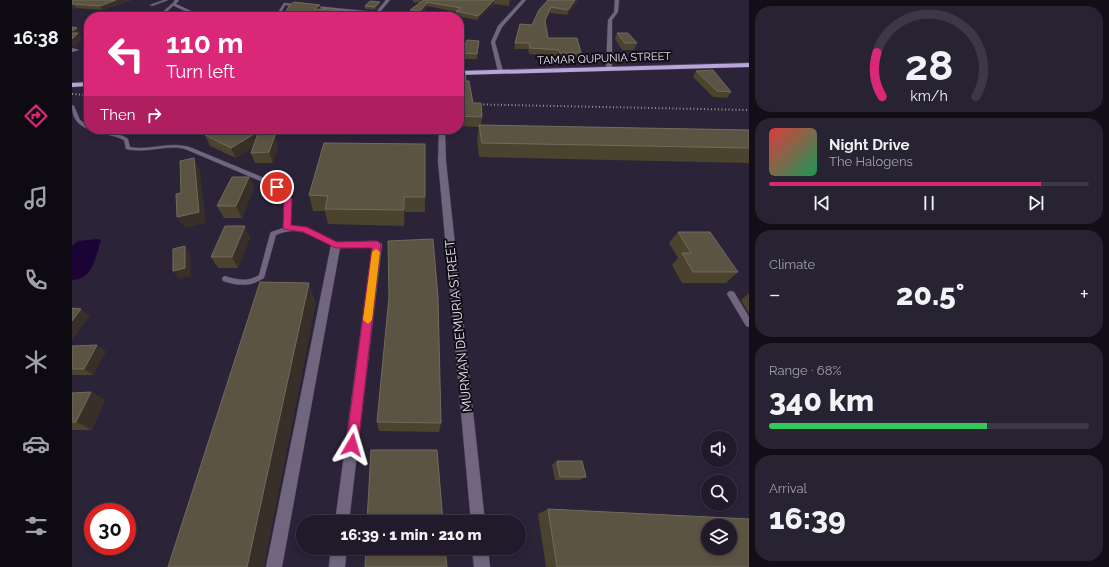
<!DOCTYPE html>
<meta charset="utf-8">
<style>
:root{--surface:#201a2a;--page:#282332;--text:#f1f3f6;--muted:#a2a1a8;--line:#3d3847;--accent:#db2777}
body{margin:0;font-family:Raleway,sans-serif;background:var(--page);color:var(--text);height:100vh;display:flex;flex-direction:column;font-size:15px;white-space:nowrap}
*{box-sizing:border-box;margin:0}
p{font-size:13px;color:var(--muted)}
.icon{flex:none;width:22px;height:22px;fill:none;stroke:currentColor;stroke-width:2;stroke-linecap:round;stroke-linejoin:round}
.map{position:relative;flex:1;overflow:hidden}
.details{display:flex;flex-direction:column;gap:6px;padding:6px;background:#120e17;width:360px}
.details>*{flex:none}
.banner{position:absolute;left:12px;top:12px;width:380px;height:122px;border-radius:16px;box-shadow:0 2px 6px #0003,0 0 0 1px var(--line);background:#db2777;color:#fff;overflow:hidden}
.fabs{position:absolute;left:629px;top:431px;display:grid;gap:8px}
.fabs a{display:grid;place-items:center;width:36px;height:36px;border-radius:50%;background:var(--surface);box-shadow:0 2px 6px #0003,0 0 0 1px var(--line);font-size:20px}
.speed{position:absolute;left:12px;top:503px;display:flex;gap:8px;font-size:20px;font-weight:700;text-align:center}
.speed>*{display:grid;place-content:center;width:52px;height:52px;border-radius:50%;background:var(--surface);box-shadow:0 2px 6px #0003,0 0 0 1px var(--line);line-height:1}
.speed .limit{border:6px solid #d22;background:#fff;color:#111}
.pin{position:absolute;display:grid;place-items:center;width:34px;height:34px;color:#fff;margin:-17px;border:2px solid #fff;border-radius:50%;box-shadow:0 1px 4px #0007}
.me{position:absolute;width:44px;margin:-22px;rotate:7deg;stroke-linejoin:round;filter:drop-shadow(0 0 3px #0008)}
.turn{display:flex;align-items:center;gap:14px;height:84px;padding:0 16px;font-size:18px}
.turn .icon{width:52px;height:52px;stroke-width:2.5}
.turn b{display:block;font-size:28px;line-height:34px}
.then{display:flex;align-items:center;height:38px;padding:0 16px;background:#0003;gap:8px;font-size:15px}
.big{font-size:30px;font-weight:800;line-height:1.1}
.details .tile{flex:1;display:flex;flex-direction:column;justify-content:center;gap:6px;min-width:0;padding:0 14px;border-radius:16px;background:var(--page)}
.details .dial{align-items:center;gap:0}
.dial svg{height:104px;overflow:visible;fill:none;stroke:var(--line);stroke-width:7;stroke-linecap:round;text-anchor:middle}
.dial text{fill:var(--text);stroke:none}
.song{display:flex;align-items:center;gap:12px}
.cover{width:48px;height:48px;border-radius:6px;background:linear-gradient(135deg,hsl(0 70% 55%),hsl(150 70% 35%))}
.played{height:4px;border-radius:2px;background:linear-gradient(90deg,var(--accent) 85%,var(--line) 85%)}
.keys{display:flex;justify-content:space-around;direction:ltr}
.heat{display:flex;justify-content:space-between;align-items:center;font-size:22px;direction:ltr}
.charge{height:6px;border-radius:3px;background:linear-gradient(90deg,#34c759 68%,var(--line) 0)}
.trip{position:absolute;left:224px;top:515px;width:230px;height:40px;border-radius:20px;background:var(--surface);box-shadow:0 2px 6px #0003,0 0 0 1px var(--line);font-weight:800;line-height:40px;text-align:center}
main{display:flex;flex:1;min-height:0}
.tab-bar{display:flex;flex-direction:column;width:72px;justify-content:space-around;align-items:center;background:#0d0a11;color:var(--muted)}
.tab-bar .icon{width:28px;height:28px}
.tab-bar .on{color:var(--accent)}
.tab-bar b{font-size:18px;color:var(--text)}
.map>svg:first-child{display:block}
.water{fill:#1c0335}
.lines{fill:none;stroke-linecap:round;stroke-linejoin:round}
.service-casing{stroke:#453e52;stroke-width:1}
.minor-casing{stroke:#453e52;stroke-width:1}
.primary-casing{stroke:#453e52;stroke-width:1}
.service{fill:#706680;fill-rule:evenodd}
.minor{fill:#706680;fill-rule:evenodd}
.primary{fill:#b8a5d9;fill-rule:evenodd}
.rail{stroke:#9892a3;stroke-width:2;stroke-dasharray:1 2.5;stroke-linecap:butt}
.wall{fill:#4b432d}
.shaded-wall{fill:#372f28}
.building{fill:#5c5442;stroke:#726b5d;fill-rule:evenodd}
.route{fill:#db2777;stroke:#8e194d}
.slow{fill:#f59e0b}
.labels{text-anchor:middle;stroke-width:4;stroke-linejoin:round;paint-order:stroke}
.far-street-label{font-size:11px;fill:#e8e3f1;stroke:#120e18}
.street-label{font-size:13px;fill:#e8e3f1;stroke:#120e18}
</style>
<main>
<nav class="tab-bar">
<b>16:38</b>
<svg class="icon on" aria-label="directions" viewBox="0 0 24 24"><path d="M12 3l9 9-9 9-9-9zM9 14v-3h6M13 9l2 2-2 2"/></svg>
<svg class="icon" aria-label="music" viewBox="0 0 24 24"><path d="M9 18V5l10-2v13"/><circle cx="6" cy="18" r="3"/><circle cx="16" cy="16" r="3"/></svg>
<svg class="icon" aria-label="phone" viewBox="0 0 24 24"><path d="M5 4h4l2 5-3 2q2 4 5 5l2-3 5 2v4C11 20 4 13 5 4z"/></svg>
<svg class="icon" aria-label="climate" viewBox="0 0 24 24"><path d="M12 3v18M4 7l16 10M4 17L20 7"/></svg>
<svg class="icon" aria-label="car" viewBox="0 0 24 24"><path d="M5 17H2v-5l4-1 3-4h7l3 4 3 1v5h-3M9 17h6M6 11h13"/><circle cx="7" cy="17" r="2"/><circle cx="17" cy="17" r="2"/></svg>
<svg class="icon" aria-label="filters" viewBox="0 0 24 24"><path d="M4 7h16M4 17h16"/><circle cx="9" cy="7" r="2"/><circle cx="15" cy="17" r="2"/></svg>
</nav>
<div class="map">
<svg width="677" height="567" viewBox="0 0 677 567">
<rect width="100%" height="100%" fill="#2b2338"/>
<path class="water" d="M25 239 29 240C24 256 21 280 0 280V246L6 241Z"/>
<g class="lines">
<g class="service-casing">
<g id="service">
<path d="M92 0H96L80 6 78 5Z"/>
<path d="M101 3 103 4 89 17H85Z"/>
<path d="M0 105 2 106 8 120 17 126V129C28 129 48 133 56 139L58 147C79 151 99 140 120 148L197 180 209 187 219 199 217 227C235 227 251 235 266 243L267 245 266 247H262C242 236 226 225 204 235L192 278C178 287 166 286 151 281L150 279 151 277 153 276C165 280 176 282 187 275L198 234 199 232 211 228 213 199 203 189 193 183 113 149C94 144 75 154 54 149L52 140C31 130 0 135 0 105Z"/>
<path d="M659 291 662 292 677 317V327L674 326 655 294 656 292Z"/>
</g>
</g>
<g class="minor-casing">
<g id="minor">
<path d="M103 0H107L104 4 132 17H126L100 5Z"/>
<path d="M314 0H318L308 12 347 17H331L213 5 207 17H203L212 3 304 12Z"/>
<path d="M450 0H454L430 27 423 42 431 71 426 72 419 42 426 26Z"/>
<path d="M543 0H547L546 12 540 20V68L537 70 534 68 536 20 542 12Z"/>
<path d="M0 48 7 50 0 52Z"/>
<path d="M367 129H373L374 161 413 522H399L366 161Z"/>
<path d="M305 241 310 244 277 522H263L300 247 268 248 210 567H194L259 245 264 242Z"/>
<path d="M259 548H275L273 567H257Z"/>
<path d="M400 548H416L418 567H402Z"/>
</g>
</g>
<g class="primary-casing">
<g id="primary">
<path d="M677 63V67L387 75V71Z"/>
<path d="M17 82V86L0 87V83Z"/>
</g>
</g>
<use href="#service" class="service"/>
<use href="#minor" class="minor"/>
<use href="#primary" class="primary"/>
<g class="rail">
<path d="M0 94 17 95"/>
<path d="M387 104 677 110"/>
</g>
</g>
<g class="wall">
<path d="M0 0H60L30 10 4 8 0 9Z"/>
<path d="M334 0H438L437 6 422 4 405 20 384 16V12L355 6V7L348 16 345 15V17H326L338 13V10L348 3 341 2V0Z"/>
<path d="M476 0H506L495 15 478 13 473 22 476 38 509 53 507 59H487L485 56 457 54 456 49H442L443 43 460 25Z"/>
<path d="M308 2V5L303 10 293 9V6Z"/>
<path d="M545 33 565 43 562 50H550L543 39Z"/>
<path d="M407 41 405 59H390V53Z"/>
<path d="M624 71 659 92 655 98 641 97 621 77Z"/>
<path d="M387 73 394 81 401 103 410 117 409 125 677 130V163L407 157 405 139 407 127 387 126Z"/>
<path d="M133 135 206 146 201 163H183L179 153 181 147 164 158 138 146Z"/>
<path d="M177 177 182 188 170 218H152L145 206Z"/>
<path d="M237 195 353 197V212H333L332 226 256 224 253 211H241Z"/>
<path d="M173 226 178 238 166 268H146L139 257Z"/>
<path d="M606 232 666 272 654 283H610L600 265 606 258 597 243Z"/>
<path d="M677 293V314L669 300Z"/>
<path d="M0 346 34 351 21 375H0Z"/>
<path d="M19 392 33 400 20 430H0V393Z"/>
<path d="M305 422 369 423 367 432 307 431Z"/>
<path d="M485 461 514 477 508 480H483L480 465Z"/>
<path d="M476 509 677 567H474L466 514Z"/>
</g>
<g class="shaded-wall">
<path d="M44 0H60L30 10 28 6Z"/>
<path d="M422 0V4L405 20 406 16Z"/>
<path d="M503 0H506L495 15 496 10Z"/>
<path d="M308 2V5L303 10V7Z"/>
<path d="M1 3 4 8 0 9V4Z"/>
<path d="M355 3V7L348 16V11Z"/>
<path d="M248 5 249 10 242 9Z"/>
<path d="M479 7 478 13 471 26 473 20Z"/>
<path d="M274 11V17H269Z"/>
<path d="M187 12 188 17H185Z"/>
<path d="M345 13V17H341Z"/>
<path d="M5 28 9 34 7 35 10 39 2 47 0 44V31Z"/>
<path d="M187 131 191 142 164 158 159 148Z"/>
<path d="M203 135 206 146 201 163 197 152Z"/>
<path d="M122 158 128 170 134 223 113 228 105 217Z"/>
<path d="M177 177 182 188 170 218 164 206Z"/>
<path d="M332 197 333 212 332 226Z"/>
<path d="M173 226 178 238 166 268 160 257Z"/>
<path d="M113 246 118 254 119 276 107 279 101 271Z"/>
<path d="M237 283 244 303 192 567H175Z"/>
<path d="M9 309 18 316 0 340V321Z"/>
<path d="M25 345 34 351 21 375 12 369Z"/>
<path d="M19 392 33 400 20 430 4 422Z"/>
</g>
<g class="building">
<path d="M0 0H44L28 6 0 4Z"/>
<path d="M352 0H422L406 16 384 11 389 8 354 2 355 3 348 11 338 10Z"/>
<path d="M476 0H503L496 10 479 7 473 20 476 38H505L509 53H488L487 50 458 48 457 43H443L448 24 460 25 467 10Z"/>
<path d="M298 1 308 2 303 7 293 6Z"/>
<path d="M222 2 248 5 242 9 274 11 269 17H206L207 16H211L217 6Z"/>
<path d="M289 11 304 13 302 17H284Z"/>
<path d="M176 12H187L185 17H175Z"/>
<path d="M332 13H345L341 17H326Z"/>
<path d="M0 27 5 28 0 31Z"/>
<path d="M0 33H6L0 39Z"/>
<path d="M545 33H556L565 43H553Z"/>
<path d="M395 40 407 41 405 54 390 53Z"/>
<path d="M641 70 659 92 645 91 624 71Z"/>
<path d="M387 73H393L394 81H397L401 103H409L410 117 387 116Z"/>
<path d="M407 125 677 130V148L410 143Z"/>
<path d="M145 129H188L203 135 197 152 179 153 187 131 159 148 133 135Z"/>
<path d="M252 143 353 144V197H332V210L253 209 256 196 237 195Z"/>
<path d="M122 158 127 212 105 217 104 194 109 193 108 161Z"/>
<path d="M160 177H177L164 206H145Z"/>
<path d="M153 226H173L160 257H139Z"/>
<path d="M606 232H638L666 272H621L610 253H619Z"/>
<path d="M361 239 366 297 369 423 305 422 317 297 316 241Z"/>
<path d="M113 246V268L101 271V249Z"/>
<path d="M188 282 237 283 175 567H96Z"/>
<path d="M0 308 9 309 0 321Z"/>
<path d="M25 345 12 369H0V346Z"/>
<path d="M19 392 4 422H0V393Z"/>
<path d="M299 450H365L371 522H295Z"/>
<path d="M485 461H510L514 477H488Z"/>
<path d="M476 509 677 519V567H485ZM636 526H658V548H636Z"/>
<path d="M294 548H373L375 567H293Z"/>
</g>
<path class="route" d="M203 185H208L220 199 219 225 235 227 265 242 305 241 309 244 286 445 284 449 280 451 276 449 274 445 300 248H264L231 232 211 229 212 200 202 187Z"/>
<path class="slow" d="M304 249 308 252 300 320 296 324 291 320 300 252Z"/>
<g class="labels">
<g class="far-street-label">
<text transform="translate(532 58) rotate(-2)" y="4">TAMAR QUPUNIA STREET</text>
</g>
<g class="street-label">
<text transform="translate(386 326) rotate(-96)" y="5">MURMAN DEMURIA STREET</text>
</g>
</g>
</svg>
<div class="fabs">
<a><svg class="icon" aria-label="sound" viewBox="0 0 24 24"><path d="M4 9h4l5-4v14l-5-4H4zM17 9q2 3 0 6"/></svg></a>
<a><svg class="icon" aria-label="search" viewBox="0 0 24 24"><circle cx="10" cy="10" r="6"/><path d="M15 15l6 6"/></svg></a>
<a><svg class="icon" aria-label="layers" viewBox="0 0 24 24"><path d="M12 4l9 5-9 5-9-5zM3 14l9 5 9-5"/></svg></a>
</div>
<div class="speed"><div class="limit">30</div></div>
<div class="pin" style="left:205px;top:187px;background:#d93025"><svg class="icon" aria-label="arrive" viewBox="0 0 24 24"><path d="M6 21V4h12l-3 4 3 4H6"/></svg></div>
<svg class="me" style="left:280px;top:445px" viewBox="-20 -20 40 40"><path d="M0-17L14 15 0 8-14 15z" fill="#db2777" stroke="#fff" stroke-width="4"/></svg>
<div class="trip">16:39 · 1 min · 210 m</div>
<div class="banner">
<div class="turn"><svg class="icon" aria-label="left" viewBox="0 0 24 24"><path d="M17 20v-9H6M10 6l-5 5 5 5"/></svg><div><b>110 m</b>Turn left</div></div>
<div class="then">Then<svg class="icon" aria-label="right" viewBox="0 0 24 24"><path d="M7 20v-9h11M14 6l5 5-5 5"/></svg></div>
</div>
</div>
<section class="details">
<div class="tile dial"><svg viewBox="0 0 100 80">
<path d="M14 69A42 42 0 1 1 86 69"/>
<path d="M14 69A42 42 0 0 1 10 35" stroke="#db2777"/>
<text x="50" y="56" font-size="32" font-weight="700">28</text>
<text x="50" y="72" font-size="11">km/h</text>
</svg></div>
<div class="tile">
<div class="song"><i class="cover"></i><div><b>Night Drive</b><p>The Halogens</p></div></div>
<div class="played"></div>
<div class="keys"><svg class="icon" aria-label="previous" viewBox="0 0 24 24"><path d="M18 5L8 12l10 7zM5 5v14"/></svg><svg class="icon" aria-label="pause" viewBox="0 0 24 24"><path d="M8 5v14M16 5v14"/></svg><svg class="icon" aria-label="next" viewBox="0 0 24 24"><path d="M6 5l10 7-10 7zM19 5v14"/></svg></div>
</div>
<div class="tile"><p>Climate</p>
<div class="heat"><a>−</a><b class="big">20.5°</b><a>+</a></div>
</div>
<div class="tile"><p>Range · 68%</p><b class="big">340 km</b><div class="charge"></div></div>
<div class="tile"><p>Arrival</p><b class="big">16:39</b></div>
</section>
</main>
